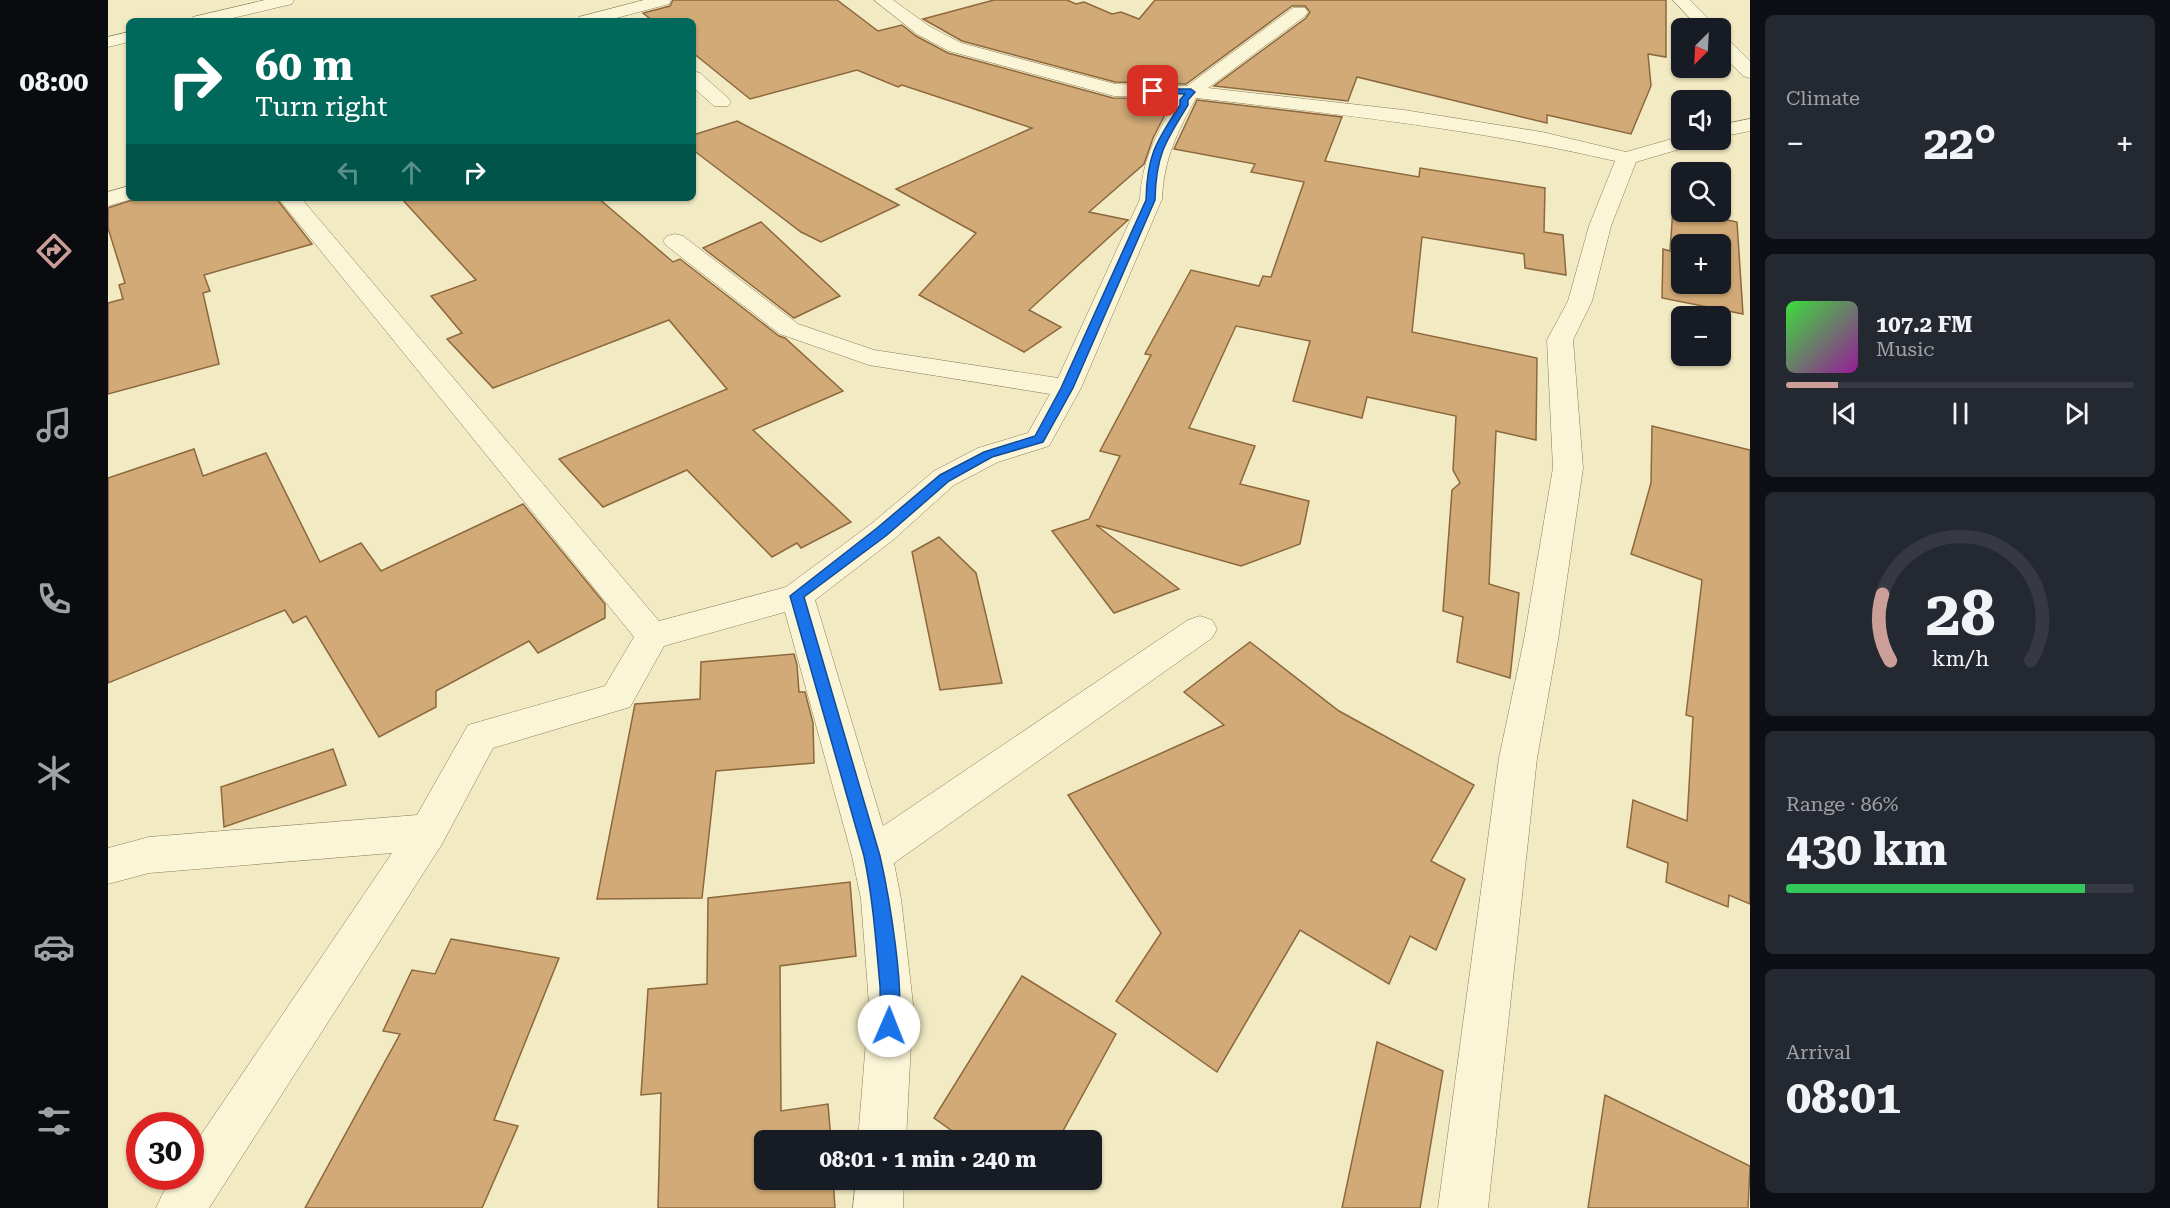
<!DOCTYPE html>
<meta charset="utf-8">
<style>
:root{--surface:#171b24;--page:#242831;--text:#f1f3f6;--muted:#9ea1a6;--line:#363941;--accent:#cc9e98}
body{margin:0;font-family:"Roboto Serif",serif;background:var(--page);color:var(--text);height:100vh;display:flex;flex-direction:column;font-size:22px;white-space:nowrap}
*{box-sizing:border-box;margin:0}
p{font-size:20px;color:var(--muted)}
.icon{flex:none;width:33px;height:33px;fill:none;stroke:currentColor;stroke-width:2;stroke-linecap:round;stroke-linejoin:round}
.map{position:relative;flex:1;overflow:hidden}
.details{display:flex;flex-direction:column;gap:15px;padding:15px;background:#0d0f14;width:420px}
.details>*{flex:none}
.top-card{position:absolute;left:18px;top:18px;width:570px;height:183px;border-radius:9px;box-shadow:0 2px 4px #0004;background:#00695c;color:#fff;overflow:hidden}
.needle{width:39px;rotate:204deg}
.tools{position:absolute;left:1563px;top:18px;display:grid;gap:12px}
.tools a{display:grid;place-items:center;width:60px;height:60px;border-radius:9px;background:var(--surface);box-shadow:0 2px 4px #0004;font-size:30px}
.speed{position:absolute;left:18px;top:1112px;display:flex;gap:12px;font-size:30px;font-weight:700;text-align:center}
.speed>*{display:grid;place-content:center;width:78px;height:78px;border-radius:50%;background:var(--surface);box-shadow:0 2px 4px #0004;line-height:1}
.speed .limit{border:9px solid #d22;background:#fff;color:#111}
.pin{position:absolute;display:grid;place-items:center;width:51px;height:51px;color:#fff;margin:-26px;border-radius:12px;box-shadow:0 3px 9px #0006}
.me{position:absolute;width:66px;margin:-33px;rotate:1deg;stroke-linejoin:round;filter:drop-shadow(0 0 4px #0008)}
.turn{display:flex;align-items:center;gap:21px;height:126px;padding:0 30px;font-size:27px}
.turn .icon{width:78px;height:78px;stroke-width:2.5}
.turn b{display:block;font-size:42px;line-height:51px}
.lanes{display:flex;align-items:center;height:57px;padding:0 30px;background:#0003;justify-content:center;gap:30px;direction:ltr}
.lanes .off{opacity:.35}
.big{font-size:45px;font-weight:700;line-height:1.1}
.details .tile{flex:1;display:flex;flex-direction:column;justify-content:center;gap:9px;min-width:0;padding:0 21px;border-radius:9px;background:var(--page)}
.details .dial{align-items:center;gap:0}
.dial svg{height:156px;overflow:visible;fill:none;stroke:var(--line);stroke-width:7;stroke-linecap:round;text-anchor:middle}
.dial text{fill:var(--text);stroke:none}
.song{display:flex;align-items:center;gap:18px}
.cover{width:72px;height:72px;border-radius:9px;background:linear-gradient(135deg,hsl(120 70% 55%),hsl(300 70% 35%))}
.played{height:6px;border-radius:3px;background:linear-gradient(90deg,var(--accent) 15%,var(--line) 15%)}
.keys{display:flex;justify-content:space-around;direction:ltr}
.heat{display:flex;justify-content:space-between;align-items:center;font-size:33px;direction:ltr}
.charge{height:9px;border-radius:4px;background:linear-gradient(90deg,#34c759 86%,var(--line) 0)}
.trip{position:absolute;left:646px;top:1130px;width:348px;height:60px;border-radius:9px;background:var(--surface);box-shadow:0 2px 4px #0004;font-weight:700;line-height:60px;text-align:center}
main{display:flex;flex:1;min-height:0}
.menu{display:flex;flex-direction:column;width:108px;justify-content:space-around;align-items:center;background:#090b0e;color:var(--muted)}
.menu .icon{width:42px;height:42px}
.menu .active{color:var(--accent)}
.menu b{font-size:27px;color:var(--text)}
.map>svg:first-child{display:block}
.building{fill:#d1aa77;stroke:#8d683d;stroke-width:1.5;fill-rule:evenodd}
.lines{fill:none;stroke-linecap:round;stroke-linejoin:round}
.street-casing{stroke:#8c7c59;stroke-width:1}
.street{fill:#fbf5d7;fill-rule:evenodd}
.route{fill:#1a73e8;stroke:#114b97;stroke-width:1.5}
</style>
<main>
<nav class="menu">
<b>08:00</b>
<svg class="icon active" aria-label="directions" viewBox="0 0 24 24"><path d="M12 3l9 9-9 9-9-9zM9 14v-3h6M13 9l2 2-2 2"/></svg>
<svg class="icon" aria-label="music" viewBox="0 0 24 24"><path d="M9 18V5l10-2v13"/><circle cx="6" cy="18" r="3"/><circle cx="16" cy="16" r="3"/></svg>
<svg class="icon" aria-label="phone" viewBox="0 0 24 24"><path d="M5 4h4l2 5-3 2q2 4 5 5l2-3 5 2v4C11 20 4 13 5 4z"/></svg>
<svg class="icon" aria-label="climate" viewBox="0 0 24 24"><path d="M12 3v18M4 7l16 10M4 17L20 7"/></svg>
<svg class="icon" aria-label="car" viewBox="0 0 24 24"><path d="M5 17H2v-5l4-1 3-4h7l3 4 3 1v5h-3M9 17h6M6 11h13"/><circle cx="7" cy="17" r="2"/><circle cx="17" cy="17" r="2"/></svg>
<svg class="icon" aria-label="filters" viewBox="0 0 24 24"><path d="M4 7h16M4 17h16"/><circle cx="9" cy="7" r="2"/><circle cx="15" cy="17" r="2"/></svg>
</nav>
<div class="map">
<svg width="1642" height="1208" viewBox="0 0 1642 1208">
<rect width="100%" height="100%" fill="#f1eac3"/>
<g class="building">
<path d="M565 0H729L770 31 794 25 808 36 840 53 1005 98 1065 99 1045 138 1036 164 981 212 1020 220 921 310 953 327 916 352 811 295 868 233 788 189 924 128 794 85 790 87 749 70 642 99 585 53V21H545L535 13 562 6Z"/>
<path d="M886 0H959L968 4 976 2 1004 14 1013 12 1031 19 1047 0H1558V57L1540 54 1543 86 1523 134 1439 115V123L1249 77 1240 101 1106 86 1198 18 1202 12 1197 6H1184L1078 84 1007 82 854 41 815 19Z"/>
<path d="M1089 100 1234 117 1217 161 1311 177 1312 168 1437 188 1436 232 1455 235 1458 275 1417 268 1416 254 1314 237 1304 332 1429 358 1428 440 1388 431 1381 584 1411 593 1402 678 1349 662 1355 617 1335 611 1344 490 1352 483 1345 470 1348 416 1259 397 1254 418 1185 401 1202 341 1128 326 1081 428 1147 446 1132 484 1201 501 1192 544 1133 566 988 525 1071 589 1006 613 944 531 981 519 1012 456 992 451 1043 355 1037 354 1083 270 1151 286 1155 276 1163 277 1196 182 1143 172 1147 164 1066 149Z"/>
<path d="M629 121 791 205 713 242 693 232 585 150V135Z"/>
<path d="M30 198H168L204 244 96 275 102 291 95 293 111 364 0 394V303L15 299 11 285 17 283 0 228V208Z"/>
<path d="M293 198H490L565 262 572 259 671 336 677 338 735 391 645 430 743 522 693 548 689 543 664 557 579 470 495 507 451 459 619 389 561 320 385 388 339 339 354 333 323 296 368 280Z"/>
<path d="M1565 208 1629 222 1635 314 1554 298 1555 249 1562 251ZM1574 244H1612V284H1574Z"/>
<path d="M653 222 732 296 686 318 595 248Z"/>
<path d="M1544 426 1642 450V904L1621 895 1620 907 1558 882 1560 863 1519 847 1525 800 1579 821 1585 717 1578 715 1594 580 1523 554 1543 483Z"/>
<path d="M86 449 95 476 158 453 212 562 253 543 273 571 415 504 497 604V618L430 653 421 641 328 691V707L271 737 198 616 185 623 177 610 0 683V478Z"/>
<path d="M831 537 868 573 894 683 832 690 804 552Z"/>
<path d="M1142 642 1231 711 1366 785 1323 861 1357 879 1328 950 1302 936 1281 984 1192 930 1109 1072 1008 1001 1053 933 960 795 1116 725 1076 692Z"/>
<path d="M686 654 689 665 691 692H697L705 723 706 763 608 771 594 898 489 899 527 704 592 699 593 662Z"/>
<path d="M225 749 238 785 116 827 113 787Z"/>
<path d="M742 882 748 956 672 966 673 1111 720 1104 723 1140H657V1179H725L727 1208H550L553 1093 533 1095 540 989 599 984 600 898Z"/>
<path d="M343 939 451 958 386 1120 410 1126 374 1208H197L292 1034 275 1031 304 970 327 974Z"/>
<path d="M914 976 1008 1034 950 1140H857L826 1118Z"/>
<path d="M1269 1042 1335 1071 1312 1208H1234Z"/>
<path d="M1497 1095 1642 1166 1640 1208H1480Z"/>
</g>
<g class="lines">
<g class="street-casing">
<g id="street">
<path d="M157 0H186L184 4 112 21H82L85 17Z"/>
<path d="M536 0H563L561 4 497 21H468L471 17Z"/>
<path d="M766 0H785L821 26 853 43 1007 84 1079 86 1185 8H1197L1200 12 1197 16 1100 88 1296 110 1434 132 1518 152 1574 136V140H1592L1589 144 1528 162 1503 226 1484 301 1465 340 1475 468 1450 640 1429 758 1380 1208H1330L1391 758 1416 640 1445 468 1439 340 1460 301 1481 226 1507 161C1369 129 1229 114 1088 98 1069 133 1056 158 1054 199L973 388 941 446 890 462 846 485 785 540 707 600 775 826 1080 620 1092 616 1104 620 1109 629 1104 638 786 863 793 899 805 1004 798 1140H750L761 1004 753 899 744 856 677 612 556 646 522 707 385 748 334 844 101 1208H48L56 1191 66 1176H82V1151L284 853 41 873 0 884V848L41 837 309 815 360 725 497 686 526 637 170 198H193L551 621 678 587 763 524 826 471 870 448 920 433 942 394 761 365 672 334 559 246 555 241 559 236 567 234 575 236 690 324 766 350 950 378 1032 199C1034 162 1047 136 1066 105L1068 97 1006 96 841 51 809 34Z"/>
<path d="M1565 0H1582L1609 28H1591Z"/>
<path d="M21 32V42L0 47V37Z"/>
<path d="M1612 36 1618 37 1642 61V78L1635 76 1612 52Z"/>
<path d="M585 71 592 73 620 98 623 102 620 106H606L585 87Z"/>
<path d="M1642 119V131L1612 137V125Z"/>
<path d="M21 186V198H28L0 206V192Z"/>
<path d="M748 1179H796L795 1208H745Z"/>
</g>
</g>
<use href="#street" class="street"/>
</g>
<path class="route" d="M1045 89H1083L1087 92 1080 100V105C1057 142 1048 155 1047 200L965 388 935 442 884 457 841 481 779 535 696 597 772 856C780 891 800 1002 788 1032L781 1035 775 1032C769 1019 773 1000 772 986 768 942 765 899 756 856L682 596 769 528 832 475 876 452 927 436 953 388 1038 200C1039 155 1048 142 1072 105V100L1077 94 1042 93 1041 91Z"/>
</svg>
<div class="tools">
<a><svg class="needle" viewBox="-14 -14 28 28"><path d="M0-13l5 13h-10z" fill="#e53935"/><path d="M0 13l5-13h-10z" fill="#9ea1a6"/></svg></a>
<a><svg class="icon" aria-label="sound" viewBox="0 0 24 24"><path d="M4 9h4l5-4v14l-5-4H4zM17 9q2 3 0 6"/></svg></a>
<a><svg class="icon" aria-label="search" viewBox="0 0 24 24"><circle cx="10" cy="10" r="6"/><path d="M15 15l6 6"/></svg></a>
<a>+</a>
<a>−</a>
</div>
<div class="speed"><div class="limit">30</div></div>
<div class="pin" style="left:1045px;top:91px;background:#d93025"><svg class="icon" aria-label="arrive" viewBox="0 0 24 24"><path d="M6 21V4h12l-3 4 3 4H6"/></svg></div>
<svg class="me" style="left:781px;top:1026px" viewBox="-20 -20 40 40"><circle r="19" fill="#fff"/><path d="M0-13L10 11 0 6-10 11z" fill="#1a73e8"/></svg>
<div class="trip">08:01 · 1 min · 240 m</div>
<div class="top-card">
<div class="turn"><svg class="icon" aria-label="right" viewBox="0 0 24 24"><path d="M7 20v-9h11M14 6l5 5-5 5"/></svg><div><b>60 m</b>Turn right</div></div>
<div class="lanes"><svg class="icon off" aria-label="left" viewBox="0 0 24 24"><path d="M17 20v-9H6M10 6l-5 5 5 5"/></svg><svg class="icon off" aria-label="ahead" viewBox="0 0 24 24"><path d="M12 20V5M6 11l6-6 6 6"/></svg><svg class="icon" aria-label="right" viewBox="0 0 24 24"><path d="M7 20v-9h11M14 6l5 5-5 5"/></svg></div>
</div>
</div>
<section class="details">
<div class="tile"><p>Climate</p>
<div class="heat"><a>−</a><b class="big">22°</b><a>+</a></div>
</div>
<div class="tile">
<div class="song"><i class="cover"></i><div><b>107.2 FM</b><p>Music</p></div></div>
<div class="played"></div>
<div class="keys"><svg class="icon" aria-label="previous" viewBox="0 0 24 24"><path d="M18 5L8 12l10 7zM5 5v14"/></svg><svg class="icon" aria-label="pause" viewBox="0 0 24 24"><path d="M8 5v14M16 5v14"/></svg><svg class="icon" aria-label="next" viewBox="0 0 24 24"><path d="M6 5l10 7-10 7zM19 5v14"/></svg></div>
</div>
<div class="tile dial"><svg viewBox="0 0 100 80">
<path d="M14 69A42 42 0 1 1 86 69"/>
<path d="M14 69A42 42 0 0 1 10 35" stroke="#cc9e98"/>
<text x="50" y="56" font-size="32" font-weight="700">28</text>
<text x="50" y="72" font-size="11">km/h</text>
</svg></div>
<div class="tile"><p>Range · 86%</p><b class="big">430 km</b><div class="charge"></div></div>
<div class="tile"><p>Arrival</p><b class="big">08:01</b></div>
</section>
</main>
